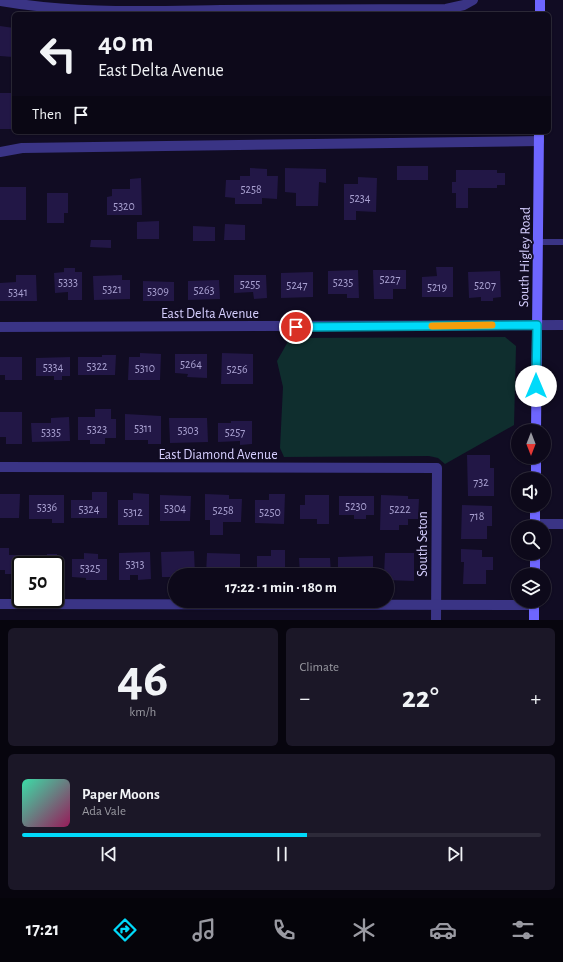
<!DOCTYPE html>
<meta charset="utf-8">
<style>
:root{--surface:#0d091a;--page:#1b1727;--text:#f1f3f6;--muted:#9a9aa2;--line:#2d2a39;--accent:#00dafa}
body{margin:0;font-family:"Alegreya Sans",sans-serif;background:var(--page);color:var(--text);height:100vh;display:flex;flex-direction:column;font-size:15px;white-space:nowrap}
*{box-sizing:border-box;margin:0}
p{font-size:13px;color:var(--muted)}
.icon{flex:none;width:22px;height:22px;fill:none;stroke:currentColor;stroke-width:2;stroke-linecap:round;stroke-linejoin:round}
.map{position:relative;height:620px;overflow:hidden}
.drawer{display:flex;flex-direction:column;gap:8px;padding:8px;background:#07050e;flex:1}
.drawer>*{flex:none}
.banner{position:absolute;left:12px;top:12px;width:539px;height:122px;border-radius:6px;box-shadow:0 1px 3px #0004,0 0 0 1px var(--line);background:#0d091a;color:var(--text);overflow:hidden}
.needle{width:26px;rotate:180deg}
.fabs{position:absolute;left:511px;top:424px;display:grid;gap:8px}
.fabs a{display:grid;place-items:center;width:40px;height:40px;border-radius:50%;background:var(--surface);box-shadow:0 1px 3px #0004,0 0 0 1px var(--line);font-size:20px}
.speed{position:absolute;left:12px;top:556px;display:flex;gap:8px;font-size:20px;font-weight:700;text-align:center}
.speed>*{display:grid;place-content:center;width:52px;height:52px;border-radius:50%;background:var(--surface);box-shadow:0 1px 3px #0004,0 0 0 1px var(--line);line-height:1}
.speed .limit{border:2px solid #111;border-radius:6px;background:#fff;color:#111}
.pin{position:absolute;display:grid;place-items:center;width:34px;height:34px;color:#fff;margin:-17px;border:2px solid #fff;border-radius:50%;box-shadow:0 1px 4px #0007}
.me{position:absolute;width:44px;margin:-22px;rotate:0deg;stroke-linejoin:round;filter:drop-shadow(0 0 3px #0008)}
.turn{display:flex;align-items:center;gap:14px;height:84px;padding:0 20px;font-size:18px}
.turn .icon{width:52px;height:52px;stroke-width:2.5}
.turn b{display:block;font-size:28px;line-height:34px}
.then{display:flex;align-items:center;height:38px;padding:0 20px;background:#0003;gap:8px;font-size:15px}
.big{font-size:30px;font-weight:700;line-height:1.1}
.drawer .tile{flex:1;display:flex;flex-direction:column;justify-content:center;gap:6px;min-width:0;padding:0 14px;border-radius:6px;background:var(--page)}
.drawer .dial{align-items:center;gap:0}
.dial b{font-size:52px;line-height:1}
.song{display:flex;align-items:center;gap:12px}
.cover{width:48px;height:48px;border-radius:6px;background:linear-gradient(135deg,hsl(160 70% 55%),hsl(330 70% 35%))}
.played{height:4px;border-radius:2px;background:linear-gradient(90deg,var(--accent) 55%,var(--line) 55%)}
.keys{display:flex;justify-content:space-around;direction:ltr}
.heat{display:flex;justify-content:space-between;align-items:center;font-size:22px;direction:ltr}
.drawer .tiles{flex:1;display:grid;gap:8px;grid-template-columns:1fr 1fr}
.tile:last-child{grid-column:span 2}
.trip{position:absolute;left:168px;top:568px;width:226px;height:40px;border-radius:20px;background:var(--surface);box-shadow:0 1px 3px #0004,0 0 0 1px var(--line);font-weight:700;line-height:40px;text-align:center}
.dock{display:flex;height:64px;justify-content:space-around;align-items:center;background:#05040a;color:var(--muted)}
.dock .icon{width:28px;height:28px}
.dock .selected{color:var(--accent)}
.dock b{font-size:18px;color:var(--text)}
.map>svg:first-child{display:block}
.green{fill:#0f2e2e}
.building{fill:#221746}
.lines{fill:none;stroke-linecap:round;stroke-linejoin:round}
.service{stroke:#3a3485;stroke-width:6}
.minor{stroke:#3a3485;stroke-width:10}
.secondary{stroke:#6e66ff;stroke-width:10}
.route-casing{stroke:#008ea2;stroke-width:10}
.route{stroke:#00dafa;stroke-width:7}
.slow{stroke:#f59e0b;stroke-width:7}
.labels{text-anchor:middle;stroke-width:4;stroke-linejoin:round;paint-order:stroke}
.number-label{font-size:12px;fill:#a9a1d1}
.street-label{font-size:14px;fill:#d6cfff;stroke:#110c23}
</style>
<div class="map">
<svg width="563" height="620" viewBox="0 0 563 620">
<rect width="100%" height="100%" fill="#110c23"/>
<path class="green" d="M505 337 516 346 514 425 445 464 438 458 429 456 284 457 280 448 283 387 277 361 290 338Z"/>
<g class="building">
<path d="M0 26 14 28 13 57 0 56Z"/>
<rect x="0" y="93" width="12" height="36"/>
<rect x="397" y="166" width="31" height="14"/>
<path d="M250 168 267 169V176H278L277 199 262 198V204H235V198L225 197 226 180H240V176H250Z"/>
<path d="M285 168 326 169V183L319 182 318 206H296V193L285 192Z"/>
<path d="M456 170H497V173H505V185H497V188H468V208H456V193H452V182H456Z"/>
<path d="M358 177 377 178 376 212 356 211V220H344V184H358Z"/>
<path d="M141 178 142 215H107V197L112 196V189H130V179Z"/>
<rect x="0" y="187" width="26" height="33"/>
<path d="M47 193H68V213H64V223H47Z"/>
<path d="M159 221V239H137V222Z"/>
<path d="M225 224 245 225V240H224Z"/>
<path d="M193 226 215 227V241H193Z"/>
<path d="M91 240H111V248L90 247Z"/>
<path d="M436 267H453V297H422V277L437 276Z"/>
<path d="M64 268H75V272H82V300H68V292L55 293 54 273 64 272Z"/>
<path d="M358 270 359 298H347V294H328V271Z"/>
<path d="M373 270H406V289H393V299H374Z"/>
<path d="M500 271 501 297 493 298V301H481V297L469 298 468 272Z"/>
<path d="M313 272V297L281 298V273Z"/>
<path d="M16 275H36L37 301H0V283L16 282Z"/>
<path d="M122 275V280H130V299L94 300 93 276Z"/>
<path d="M234 275H266L267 298 254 299 253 292 234 293Z"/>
<path d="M219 280 220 299 188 300V281Z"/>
<path d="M143 281 174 282V301H143Z"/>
<path d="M140 353 161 354 160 380H128L129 357H140Z"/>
<path d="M222 353 253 354V384H221Z"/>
<path d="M175 354H207V378L187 377 188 374 175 373Z"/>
<path d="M102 355H116L115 375H78V357H102Z"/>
<path d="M0 357H22V380H5V375H0Z"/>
<path d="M70 357V376H62V380H54V376H36V358Z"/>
<path d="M95 409H111V419H116V438H105V444H90V440H78V417H95Z"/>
<path d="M0 412H22V444H6V437H0Z"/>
<path d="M125 414 161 416V444H148V440H125Z"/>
<path d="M69 417 70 441 32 442 31 423H51V418Z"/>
<path d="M169 418H207L208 442 170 443Z"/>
<path d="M231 421H252V444L240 445V441L218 442V423H231Z"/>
<path d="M467 455H490V468H494V496H468Z"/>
<path d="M92 492H107V518H71V500H92Z"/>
<path d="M133 493 149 494V525H118V500H133Z"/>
<path d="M0 494H20L19 518H0Z"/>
<path d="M205 494 229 495V499H242L241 522H223V535H210V520H205Z"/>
<path d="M269 494H285L284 524 255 523V500H269Z"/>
<path d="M29 495H64V523H52V519H29Z"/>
<path d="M160 495 191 496 190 521H160Z"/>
<path d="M305 495H329V524H317V519H300V505H305Z"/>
<path d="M381 495 408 496V499H419L418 519H408V525H399V530H380Z"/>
<path d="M339 496H374V515H366V519H354V515H339Z"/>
<path d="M462 505 492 506V526H487V539H461Z"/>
<path d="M0 548H9V555H20L21 574H5V570H0Z"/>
<path d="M461 549 482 550V557H493V570H486V584H463L464 562H461Z"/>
<path d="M271 550H285V575L257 574V556H271Z"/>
<path d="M194 551 195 575H175V577H162L161 552Z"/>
<path d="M150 552 151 579 138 580V575H130V580H119V553Z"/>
<path d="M84 553 98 554V559H107V580H86V578L72 577V559H84Z"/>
<path d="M207 553 240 554V575H206Z"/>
<path d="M385 553H414V581L387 580V575H384Z"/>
<path d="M47 554H57V558H63V579H55V565H29V560H47Z"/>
<path d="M373 556V575H338V557Z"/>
<path d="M299 558H330L331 575H300Z"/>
</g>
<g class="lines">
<path class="service" d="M538 242H563"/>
<g class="minor">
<path d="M0 1C73 14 147 11 221 10 296 9 371 9 446 9L464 5 473 0"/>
<path d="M0 152 22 148 539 141"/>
<path d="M0 327 563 325"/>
<path d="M0 467 437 468 436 620"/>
<path d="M535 524H563"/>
<path d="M0 604 534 605"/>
</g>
<g class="secondary">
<path d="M540 14V0"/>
<path d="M536 431 539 132"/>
<path d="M536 479V457"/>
<path d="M535 527V505"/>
<path d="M535 575V553"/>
<path d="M534 601V620"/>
</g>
</g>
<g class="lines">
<g class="route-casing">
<path id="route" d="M296 327 537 325 536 386"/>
</g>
<use href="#route" class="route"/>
<path class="slow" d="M432 326 492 325"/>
</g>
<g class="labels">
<g class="number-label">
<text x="251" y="193">5258</text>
<text x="360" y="202">5234</text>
<text x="124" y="210">5320</text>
<text x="390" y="283">5227</text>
<text x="68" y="286">5333</text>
<text x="343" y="286">5235</text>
<text x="250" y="288">5255</text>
<text x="297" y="289">5247</text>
<text x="485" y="289">5207</text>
<text x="437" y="291">5219</text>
<text x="112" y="293">5321</text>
<text x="204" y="294">5263</text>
<text x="158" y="295">5309</text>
<text x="18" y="296">5341</text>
<text x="191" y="368">5264</text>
<text x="97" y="370">5322</text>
<text x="53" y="371">5334</text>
<text x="145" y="372">5310</text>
<text x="237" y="373">5256</text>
<text x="143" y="432">5311</text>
<text x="97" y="433">5323</text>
<text x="188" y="434">5303</text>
<text x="51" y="436">5335</text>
<text x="235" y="436">5257</text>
<text x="481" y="486">732</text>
<text x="356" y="510">5230</text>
<text x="47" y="511">5336</text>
<text x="175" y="512">5304</text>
<text x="89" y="513">5324</text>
<text x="400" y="513">5222</text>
<text x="223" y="514">5258</text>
<text x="133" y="516">5312</text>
<text x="270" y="516">5250</text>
<text x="477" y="520">718</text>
<text x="135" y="568">5313</text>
<text x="90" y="572">5325</text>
</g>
<g class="street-label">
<text transform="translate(524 257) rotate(-89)" y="5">South Higley Road</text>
<text x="210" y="318">East Delta Avenue</text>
<text x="218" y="459">East Diamond Avenue</text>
<text transform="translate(422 544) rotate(-90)" y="5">South Seton</text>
</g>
</g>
</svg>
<div class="fabs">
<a><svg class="needle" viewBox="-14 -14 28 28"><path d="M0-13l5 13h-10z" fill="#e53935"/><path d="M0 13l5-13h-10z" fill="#9a9aa2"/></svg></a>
<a><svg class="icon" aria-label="sound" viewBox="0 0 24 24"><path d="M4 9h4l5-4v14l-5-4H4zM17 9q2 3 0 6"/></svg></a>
<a><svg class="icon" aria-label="search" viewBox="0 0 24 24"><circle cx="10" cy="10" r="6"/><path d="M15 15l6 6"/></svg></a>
<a><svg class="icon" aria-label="layers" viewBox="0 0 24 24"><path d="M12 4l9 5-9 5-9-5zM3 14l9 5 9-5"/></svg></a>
</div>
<div class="speed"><div class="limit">50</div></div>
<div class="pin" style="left:296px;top:327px;background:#d93025"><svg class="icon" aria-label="arrive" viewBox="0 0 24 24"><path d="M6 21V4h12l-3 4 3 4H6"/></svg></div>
<svg class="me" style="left:536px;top:386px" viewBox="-20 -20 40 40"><circle r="19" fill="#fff"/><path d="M0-13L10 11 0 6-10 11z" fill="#00dafa"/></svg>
<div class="trip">17:22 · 1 min · 180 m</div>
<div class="banner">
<div class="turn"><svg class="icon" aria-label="left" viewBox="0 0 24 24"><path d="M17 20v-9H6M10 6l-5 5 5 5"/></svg><div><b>40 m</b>East Delta Avenue</div></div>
<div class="then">Then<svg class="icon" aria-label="arrive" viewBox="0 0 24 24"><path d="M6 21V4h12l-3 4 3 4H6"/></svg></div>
</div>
</div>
<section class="drawer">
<div class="tiles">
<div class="tile dial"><b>46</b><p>km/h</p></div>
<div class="tile"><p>Climate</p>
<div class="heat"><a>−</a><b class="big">22°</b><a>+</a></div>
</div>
<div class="tile">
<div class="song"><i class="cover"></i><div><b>Paper Moons</b><p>Ada Vale</p></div></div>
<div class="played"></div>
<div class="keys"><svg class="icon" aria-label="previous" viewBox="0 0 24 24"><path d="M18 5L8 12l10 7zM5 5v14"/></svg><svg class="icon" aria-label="pause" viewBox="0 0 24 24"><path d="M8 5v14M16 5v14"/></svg><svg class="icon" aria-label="next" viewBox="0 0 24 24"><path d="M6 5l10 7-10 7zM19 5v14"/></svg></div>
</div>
</div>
</section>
<nav class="dock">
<b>17:21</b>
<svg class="icon selected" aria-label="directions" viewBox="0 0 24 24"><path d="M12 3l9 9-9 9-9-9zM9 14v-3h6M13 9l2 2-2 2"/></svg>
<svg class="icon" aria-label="music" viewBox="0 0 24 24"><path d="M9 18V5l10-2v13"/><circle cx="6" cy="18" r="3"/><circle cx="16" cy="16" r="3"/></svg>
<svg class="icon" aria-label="phone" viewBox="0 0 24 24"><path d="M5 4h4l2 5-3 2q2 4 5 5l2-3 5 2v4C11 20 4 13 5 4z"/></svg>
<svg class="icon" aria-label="climate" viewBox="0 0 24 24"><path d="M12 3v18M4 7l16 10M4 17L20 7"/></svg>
<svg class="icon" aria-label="car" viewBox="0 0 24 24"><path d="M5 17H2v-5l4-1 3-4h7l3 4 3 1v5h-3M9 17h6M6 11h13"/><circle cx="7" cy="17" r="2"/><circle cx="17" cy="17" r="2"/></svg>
<svg class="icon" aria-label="filters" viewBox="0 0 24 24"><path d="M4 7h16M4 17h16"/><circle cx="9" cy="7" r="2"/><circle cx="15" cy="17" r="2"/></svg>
</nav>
